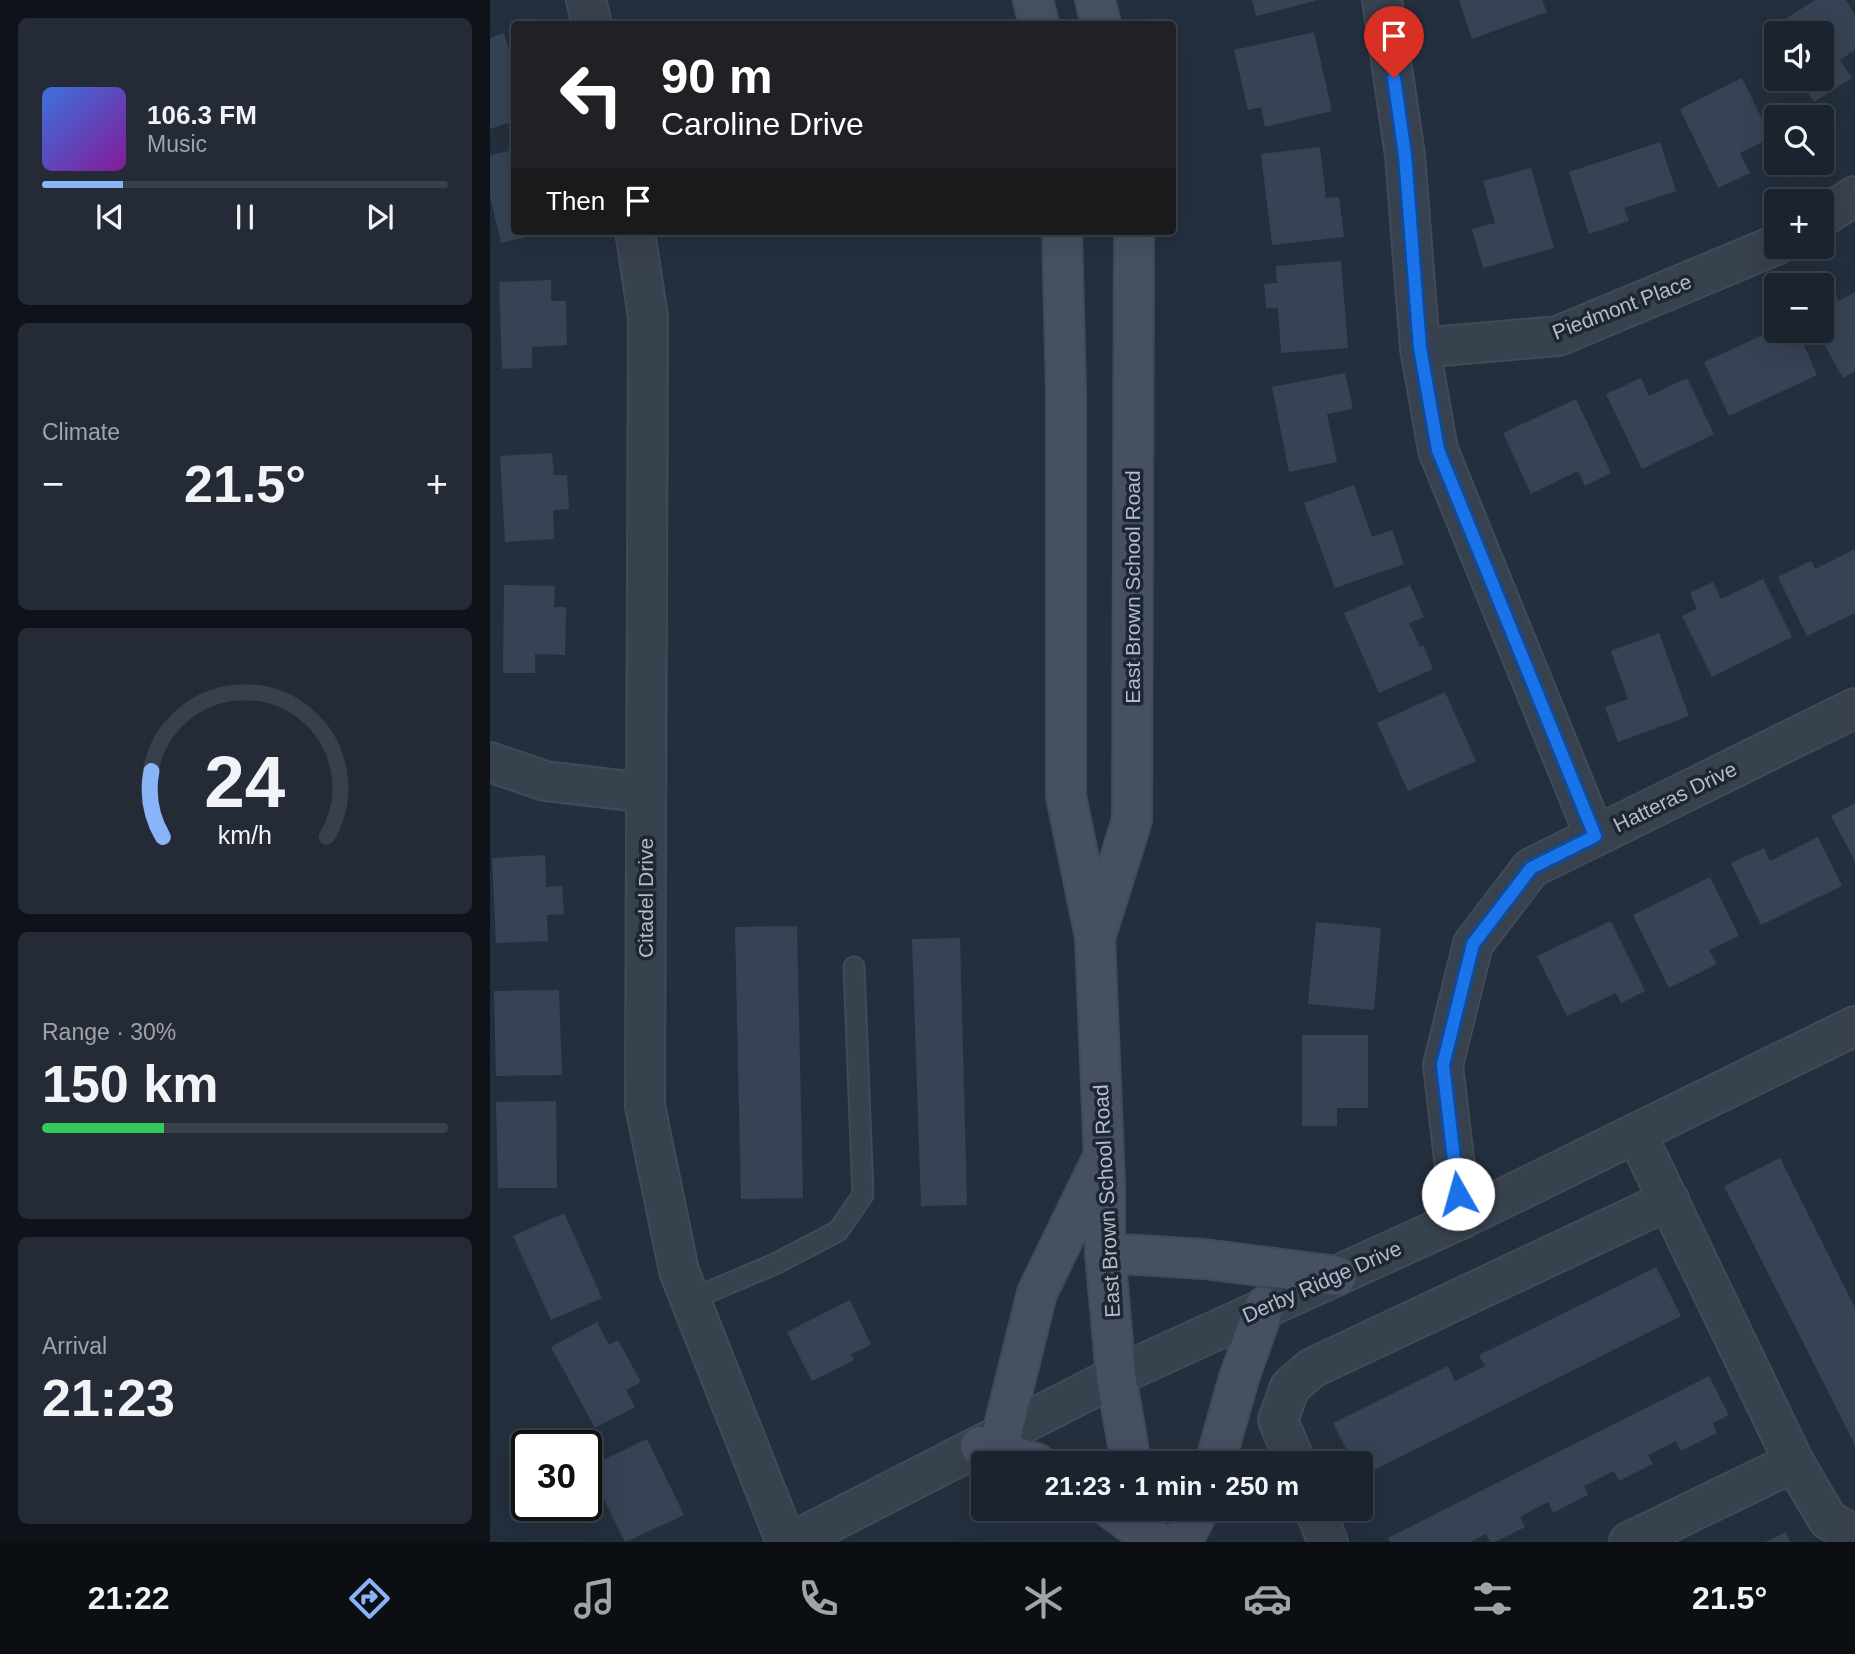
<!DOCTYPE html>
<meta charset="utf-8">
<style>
:root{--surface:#1b232e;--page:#242b36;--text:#f1f3f6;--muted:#a0a4aa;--line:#39404a;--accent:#8ab4f8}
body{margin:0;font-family:Arial,sans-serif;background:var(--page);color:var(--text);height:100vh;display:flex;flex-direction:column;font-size:26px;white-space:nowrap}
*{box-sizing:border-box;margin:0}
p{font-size:23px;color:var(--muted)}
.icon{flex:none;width:38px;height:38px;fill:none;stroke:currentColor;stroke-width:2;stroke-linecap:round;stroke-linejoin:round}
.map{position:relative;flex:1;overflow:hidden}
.details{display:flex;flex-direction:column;gap:18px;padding:18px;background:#0f1319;width:490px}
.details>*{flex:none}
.guide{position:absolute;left:21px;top:21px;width:665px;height:214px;border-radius:7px;box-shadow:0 7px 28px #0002,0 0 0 2px var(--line);background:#202124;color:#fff;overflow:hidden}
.tools{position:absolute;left:1274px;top:21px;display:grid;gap:14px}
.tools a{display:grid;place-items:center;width:70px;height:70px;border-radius:7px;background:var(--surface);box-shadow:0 7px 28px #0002,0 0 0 2px var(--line);font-size:35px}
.speed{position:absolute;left:21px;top:1430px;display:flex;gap:14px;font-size:35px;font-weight:700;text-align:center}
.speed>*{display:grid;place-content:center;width:91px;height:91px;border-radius:50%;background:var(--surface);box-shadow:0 7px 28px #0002,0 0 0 2px var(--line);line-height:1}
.speed .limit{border:4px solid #111;border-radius:10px;background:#fff;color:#111}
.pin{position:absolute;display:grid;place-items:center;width:60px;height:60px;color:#fff;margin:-72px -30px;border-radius:50% 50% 50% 0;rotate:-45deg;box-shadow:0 0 7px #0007}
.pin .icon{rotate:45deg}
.me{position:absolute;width:77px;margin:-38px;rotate:353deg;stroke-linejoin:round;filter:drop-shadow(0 0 5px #0008)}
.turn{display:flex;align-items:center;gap:24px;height:147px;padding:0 35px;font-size:32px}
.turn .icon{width:91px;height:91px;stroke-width:2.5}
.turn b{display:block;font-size:49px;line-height:60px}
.then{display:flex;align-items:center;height:66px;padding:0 35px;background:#0003;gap:14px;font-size:26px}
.big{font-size:52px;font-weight:800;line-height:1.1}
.details .widget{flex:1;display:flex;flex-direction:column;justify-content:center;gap:10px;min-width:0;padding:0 24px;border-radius:10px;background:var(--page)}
.details .dial{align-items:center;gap:0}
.dial svg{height:182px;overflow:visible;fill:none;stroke:var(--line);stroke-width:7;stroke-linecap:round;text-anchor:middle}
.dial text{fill:var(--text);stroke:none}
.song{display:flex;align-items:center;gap:21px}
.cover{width:84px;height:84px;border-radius:10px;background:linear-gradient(135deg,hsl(220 70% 55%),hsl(290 70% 35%))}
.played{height:7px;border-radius:4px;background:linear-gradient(90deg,var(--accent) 20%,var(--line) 20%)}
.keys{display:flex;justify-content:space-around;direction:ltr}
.heat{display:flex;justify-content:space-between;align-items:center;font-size:38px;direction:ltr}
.charge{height:10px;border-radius:5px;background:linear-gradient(90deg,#34c759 30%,var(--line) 0)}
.trip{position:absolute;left:481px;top:1451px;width:402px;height:70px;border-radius:7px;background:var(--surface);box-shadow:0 7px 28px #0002,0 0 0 2px var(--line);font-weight:800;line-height:70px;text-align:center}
.dock{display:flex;height:112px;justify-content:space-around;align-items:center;background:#0b0e12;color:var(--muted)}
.dock .icon{width:49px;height:49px}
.dock .selected{color:var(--accent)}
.dock b{font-size:32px;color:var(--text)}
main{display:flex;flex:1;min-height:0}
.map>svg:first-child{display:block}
.building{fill:#364354}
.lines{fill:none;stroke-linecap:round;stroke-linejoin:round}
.service-casing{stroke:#414a57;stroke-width:23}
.minor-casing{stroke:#414a57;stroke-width:42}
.tertiary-casing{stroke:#414a57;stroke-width:42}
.secondary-casing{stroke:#414a57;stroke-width:42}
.service{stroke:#38414e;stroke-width:19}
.minor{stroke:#38414e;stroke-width:38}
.tertiary{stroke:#38414e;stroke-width:38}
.secondary{stroke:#465061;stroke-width:38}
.route-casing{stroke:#114b97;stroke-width:18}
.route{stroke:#1a73e8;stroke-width:12}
.labels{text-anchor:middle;stroke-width:7;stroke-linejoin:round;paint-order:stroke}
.street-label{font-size:21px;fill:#b4bcc9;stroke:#1d2633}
</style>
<main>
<section class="details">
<div class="widget">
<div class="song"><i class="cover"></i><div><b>106.3 FM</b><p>Music</p></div></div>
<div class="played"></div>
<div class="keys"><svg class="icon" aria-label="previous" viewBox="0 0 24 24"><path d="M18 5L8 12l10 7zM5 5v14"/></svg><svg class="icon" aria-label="pause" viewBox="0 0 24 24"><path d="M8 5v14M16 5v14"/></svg><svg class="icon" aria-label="next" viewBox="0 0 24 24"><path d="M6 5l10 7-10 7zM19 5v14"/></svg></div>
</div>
<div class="widget"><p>Climate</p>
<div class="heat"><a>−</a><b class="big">21.5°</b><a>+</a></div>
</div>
<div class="widget dial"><svg viewBox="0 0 100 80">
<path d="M14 69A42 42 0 1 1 86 69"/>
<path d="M14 69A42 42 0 0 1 9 40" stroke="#8ab4f8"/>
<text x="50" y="56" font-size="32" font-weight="700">24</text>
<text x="50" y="72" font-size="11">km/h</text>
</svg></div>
<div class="widget"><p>Range · 30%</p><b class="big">150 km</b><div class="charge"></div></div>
<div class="widget"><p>Arrival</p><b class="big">21:23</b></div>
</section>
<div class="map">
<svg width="1365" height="1542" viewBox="0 0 1365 1542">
<rect width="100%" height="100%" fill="#242f3e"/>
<g class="building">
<path d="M762 0H825V1L766 16Z"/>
<path d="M969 0H1052L1057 12 982 39Z"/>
<path d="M1325 0H1356L1365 15V50L1350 60 1362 78 1324 102 1309 79H1332V33H1299L1292 21Z"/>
<path d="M824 32 842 111 775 127 771 107 758 110 744 50Z"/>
<path d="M14 33 20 54 24 52V121L0 129V38Z"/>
<path d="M1252 78 1281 138 1250 153 1260 173 1228 188 1190 109Z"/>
<path d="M1170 142 1186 191 1134 208 1139 221 1099 234 1079 172Z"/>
<path d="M830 147 836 198 849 197 854 237 782 245 771 154Z"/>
<path d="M24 150V231L57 232 11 243 0 196V155Z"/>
<path d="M1041 168 1064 248 993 268 982 229 1005 223 993 181Z"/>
<path d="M851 261 858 348 791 353 788 308H776L774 284 787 283 786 266Z"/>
<path d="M61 280V301H76L77 345 42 347V368L12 369 9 282Z"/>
<path d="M1344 292 1349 301 1365 292V371L1353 378 1327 331H1332V299Z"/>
<path d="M1286 329V331H1308L1327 375 1239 416 1214 362Z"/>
<path d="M855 373 863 409 837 414 847 462 799 472 782 387Z"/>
<path d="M1151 378 1159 396 1197 378 1224 434 1152 469 1116 394Z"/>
<path d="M1086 399 1121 473 1095 486 1088 471 1041 494 1013 433Z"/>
<path d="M62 453 64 475H77L79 509 63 510 64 539 15 542 10 456Z"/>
<path d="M864 485 882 537 902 530 914 564 845 588 814 503Z"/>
<path d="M1365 549V613L1317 636 1288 577 1321 561 1325 569Z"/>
<path d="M1273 579 1302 637 1222 677 1192 616 1207 609 1200 593 1223 582 1231 599Z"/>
<path d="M14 585 65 586 64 607H76L75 655 45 654V673H13Z"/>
<path d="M920 585 934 617 919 623 930 647 933 645 943 669 889 693 854 613Z"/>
<path d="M1169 633 1199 716 1128 742 1115 707 1138 699 1121 651Z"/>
<path d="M955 692 986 761 918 791 887 723Z"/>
<path d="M1365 803V861L1341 816Z"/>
<path d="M1328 837 1352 886 1271 925 1241 863 1274 848 1280 861Z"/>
<path d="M55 855 56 887 72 886 74 914 57 915 58 941 6 943 2 858Z"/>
<path d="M1220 877 1249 936 1219 950 1227 964 1179 988 1143 915Z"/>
<path d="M1121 921 1155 991 1131 1003 1126 993 1077 1016 1047 956Z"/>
<path d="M826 922 891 928 884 1010 818 1004Z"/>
<path d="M307 926 313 1198 251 1199 245 927Z"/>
<path d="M470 938 477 1205 431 1206 422 939Z"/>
<path d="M69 990 72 1075 6 1076 4 991Z"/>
<path d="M812 1035H878V1108H847V1126H812Z"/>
<path d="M66 1101 67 1188H8L6 1102Z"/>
<path d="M1290 1158 1365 1308V1445L1234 1186Z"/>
<path d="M74 1213 112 1298 61 1320 23 1236Z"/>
<path d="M1166 1267 1191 1316 872 1476V1463H863L843 1423 958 1366 965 1381 995 1366 989 1355Z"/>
<path d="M360 1300 381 1345 361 1354 364 1360 322 1381 297 1332Z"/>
<path d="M107 1322 119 1345 128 1340 151 1382 136 1390 145 1407 105 1428 61 1347Z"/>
<path d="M1219 1376 1239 1415 1223 1423 1227 1433 1191 1451 1186 1441 1158 1455 1163 1464 1129 1481 1124 1471 1094 1486 1098 1495 1063 1513 1058 1502 1030 1517 1035 1527 1005 1542H1000L996 1534 980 1542H900L898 1538Z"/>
<path d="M157 1439 194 1515 135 1542 98 1467Z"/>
<path d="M1296 1532 1300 1542H1275Z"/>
</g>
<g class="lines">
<g class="service-casing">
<path id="service" d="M200 1300 287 1263 348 1231 373 1195 364 967"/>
</g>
<g class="minor-casing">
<g id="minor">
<path d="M96 0 102 24"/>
<path d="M892 0 915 155 930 348 948 450 1105 836"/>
<path d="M1332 217 1365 196"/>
<path d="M145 231 158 317 155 1106 189 1271 296 1542"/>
<path d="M930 348 1068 336 1286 245"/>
<path d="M0 762 55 781 156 793"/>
<path d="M1146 1133 1304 1462 1338 1520 1365 1535"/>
<path d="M971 1219 953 1065 983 944 1041 868 1365 708"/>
<path d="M806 1463 788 1420 800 1387 822 1368 1179 1200"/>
<path d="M824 1508 838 1542"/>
<path d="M302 1542 626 1376"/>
<path d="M1139 1542 1304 1462"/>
</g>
</g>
<g class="tertiary-casing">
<path id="tertiary" d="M626 1376 971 1219 1365 1026"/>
</g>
<g class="secondary-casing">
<g id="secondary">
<path d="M543 0 549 24"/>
<path d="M605 0 611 24"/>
<path d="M572 231 576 392V796L605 937 615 1184V1253L626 1376 641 1463"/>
<path d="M606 935 642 820 644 231"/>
<path d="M615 1253 714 1259 847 1276"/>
<path d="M512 1434 547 1293 612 1159"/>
<path d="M490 1446 546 1463"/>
<path d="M725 1463 749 1378 774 1307"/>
<path d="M620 1508 664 1540"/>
<path d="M692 1542 710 1508"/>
</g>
</g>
<use href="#service" class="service"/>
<use href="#minor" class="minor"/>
<use href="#tertiary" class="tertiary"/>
<use href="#secondary" class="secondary"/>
</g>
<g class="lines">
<g class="route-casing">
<path id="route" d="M904 78 915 155 930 348 948 450 1105 836 1041 868 983 944 953 1065 968 1194"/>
</g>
<use href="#route" class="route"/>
</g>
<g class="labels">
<g class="street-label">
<text transform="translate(1132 307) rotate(-21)" y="7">Piedmont Place</text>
<text transform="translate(643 587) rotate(-90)" y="7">East Brown School Road</text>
<text transform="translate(1185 797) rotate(-26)" y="7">Hatteras Drive</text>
<text transform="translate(156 898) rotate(-90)" y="7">Citadel Drive</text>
<text transform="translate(617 1201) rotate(-93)" y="7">East Brown School Road</text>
<text transform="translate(832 1282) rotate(-24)" y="7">Derby Ridge Drive</text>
</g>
</g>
</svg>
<div class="tools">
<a><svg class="icon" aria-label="sound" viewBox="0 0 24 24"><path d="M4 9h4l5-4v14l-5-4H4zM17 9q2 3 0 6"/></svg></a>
<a><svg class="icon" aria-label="search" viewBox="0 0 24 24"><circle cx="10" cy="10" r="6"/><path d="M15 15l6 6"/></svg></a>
<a>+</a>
<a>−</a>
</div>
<div class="speed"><div class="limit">30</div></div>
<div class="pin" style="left:904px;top:78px;background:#d93025"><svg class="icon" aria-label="arrive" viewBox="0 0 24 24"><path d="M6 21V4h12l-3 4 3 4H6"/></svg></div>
<svg class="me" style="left:968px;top:1194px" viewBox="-20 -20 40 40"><circle r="19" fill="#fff"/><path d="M0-13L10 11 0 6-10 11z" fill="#1a73e8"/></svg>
<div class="trip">21:23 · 1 min · 250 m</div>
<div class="guide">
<div class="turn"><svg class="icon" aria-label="left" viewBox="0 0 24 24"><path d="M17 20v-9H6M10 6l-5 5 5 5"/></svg><div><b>90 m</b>Caroline Drive</div></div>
<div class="then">Then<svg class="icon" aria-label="arrive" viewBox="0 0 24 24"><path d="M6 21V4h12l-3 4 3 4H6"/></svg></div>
</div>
</div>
</main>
<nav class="dock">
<b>21:22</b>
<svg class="icon selected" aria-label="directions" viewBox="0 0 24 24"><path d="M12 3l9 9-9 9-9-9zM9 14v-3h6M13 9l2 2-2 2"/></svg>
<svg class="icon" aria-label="music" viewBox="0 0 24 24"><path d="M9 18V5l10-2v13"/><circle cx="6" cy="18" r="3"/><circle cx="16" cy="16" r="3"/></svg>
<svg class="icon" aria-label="phone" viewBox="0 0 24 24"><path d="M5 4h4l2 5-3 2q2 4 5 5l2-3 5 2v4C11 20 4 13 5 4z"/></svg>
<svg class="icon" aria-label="climate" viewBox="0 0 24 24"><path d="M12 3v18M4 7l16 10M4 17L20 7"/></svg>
<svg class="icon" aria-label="car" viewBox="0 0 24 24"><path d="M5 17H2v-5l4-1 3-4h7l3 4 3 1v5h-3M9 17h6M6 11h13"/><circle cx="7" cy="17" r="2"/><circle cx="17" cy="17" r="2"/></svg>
<svg class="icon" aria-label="filters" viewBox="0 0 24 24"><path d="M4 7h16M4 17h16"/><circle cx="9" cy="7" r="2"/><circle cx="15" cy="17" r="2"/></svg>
<b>21.5°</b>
</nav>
